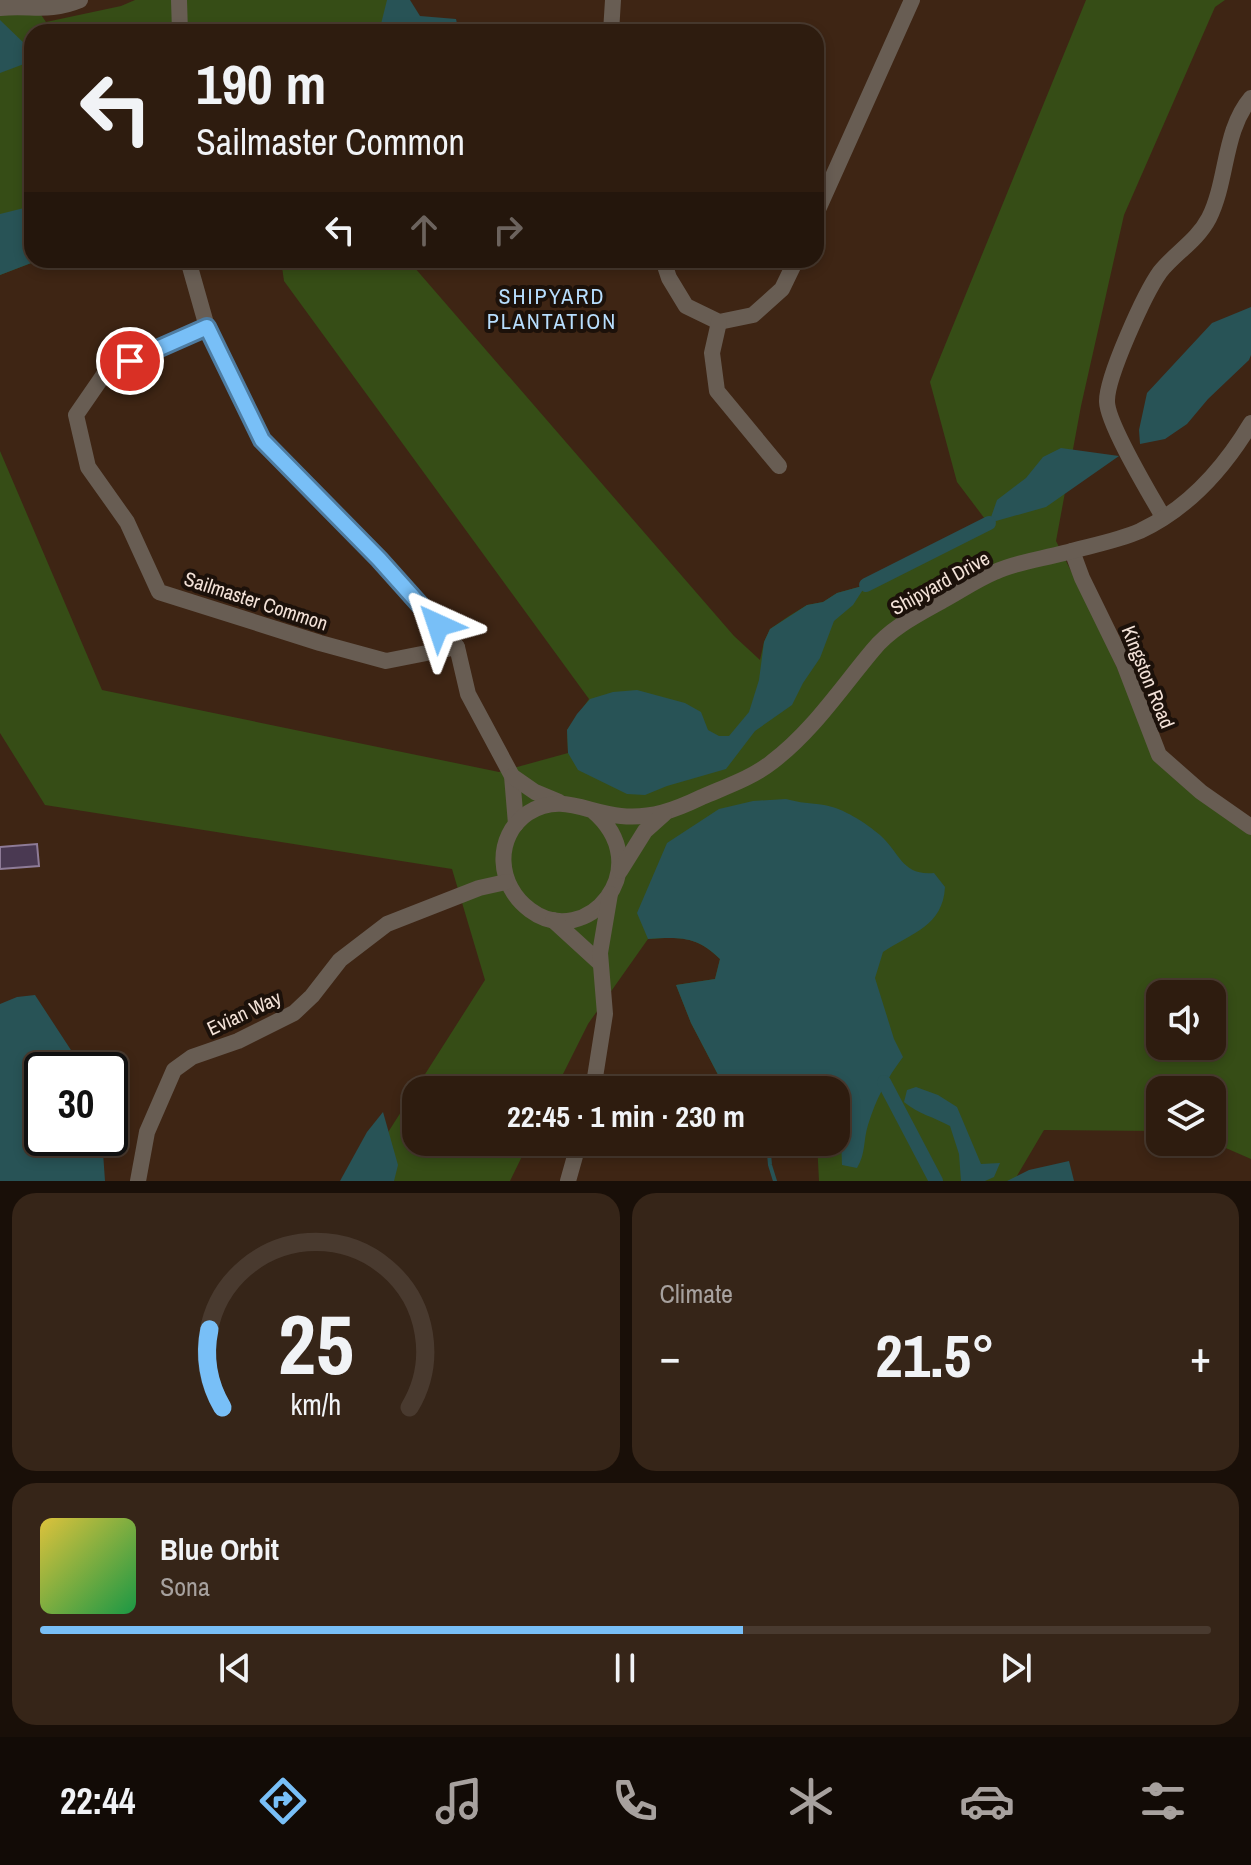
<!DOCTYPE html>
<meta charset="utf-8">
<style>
:root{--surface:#2e1c0f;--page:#362518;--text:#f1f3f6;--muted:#a7a19e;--line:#493a2f;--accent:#78bff7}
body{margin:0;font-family:"Archivo Narrow",sans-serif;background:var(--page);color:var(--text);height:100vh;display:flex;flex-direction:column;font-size:30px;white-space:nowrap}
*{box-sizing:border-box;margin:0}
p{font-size:26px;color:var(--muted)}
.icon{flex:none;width:44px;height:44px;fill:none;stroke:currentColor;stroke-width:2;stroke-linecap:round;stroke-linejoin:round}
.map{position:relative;height:1181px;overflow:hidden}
.drawer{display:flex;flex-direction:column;gap:12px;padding:12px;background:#190f08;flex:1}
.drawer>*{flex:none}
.banner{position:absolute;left:24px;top:24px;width:800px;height:244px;border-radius:24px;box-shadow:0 4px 12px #0003,0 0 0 2px var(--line);background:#2e1c0f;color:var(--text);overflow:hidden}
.tools{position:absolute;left:1146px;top:980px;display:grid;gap:16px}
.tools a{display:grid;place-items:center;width:80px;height:80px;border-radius:16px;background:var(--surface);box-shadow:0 4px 12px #0003,0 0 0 2px var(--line);font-size:40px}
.speed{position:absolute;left:24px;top:1052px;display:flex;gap:16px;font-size:40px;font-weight:700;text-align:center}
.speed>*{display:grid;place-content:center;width:104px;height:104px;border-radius:50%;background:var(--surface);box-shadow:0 4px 12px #0003,0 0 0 2px var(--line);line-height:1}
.speed .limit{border:4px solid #111;border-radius:12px;background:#fff;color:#111}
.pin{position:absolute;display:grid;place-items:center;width:68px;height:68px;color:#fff;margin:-34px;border:4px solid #fff;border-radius:50%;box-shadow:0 2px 8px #0007}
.me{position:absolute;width:88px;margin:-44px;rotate:318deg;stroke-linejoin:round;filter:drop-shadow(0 0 6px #0008)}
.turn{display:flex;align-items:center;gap:28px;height:168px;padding:0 40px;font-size:36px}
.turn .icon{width:104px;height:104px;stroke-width:2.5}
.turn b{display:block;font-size:56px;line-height:68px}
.lanes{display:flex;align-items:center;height:76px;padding:0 40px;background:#0003;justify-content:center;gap:40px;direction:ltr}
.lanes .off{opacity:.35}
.big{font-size:60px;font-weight:700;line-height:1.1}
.drawer .card{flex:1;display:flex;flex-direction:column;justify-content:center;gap:12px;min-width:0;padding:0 28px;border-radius:24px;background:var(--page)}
.drawer .dial{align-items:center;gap:0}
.dial svg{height:208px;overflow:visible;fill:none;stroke:var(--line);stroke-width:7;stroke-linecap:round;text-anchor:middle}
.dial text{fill:var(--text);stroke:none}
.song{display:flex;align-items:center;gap:24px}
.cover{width:96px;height:96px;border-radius:12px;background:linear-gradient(135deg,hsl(50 70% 55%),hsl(140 70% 35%))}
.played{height:8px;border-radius:4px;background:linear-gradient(90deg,var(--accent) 60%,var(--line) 60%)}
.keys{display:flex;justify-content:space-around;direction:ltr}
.heat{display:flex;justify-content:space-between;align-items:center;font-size:44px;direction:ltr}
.drawer .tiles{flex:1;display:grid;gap:12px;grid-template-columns:1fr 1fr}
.card:last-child{grid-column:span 2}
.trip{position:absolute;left:402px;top:1076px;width:448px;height:80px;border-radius:24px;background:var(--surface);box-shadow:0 4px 12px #0003,0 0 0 2px var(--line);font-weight:700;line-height:80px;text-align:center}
.tabs{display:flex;height:128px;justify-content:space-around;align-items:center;background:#120b06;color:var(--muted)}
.tabs .icon{width:56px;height:56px}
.tabs .active{color:var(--accent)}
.tabs b{font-size:36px;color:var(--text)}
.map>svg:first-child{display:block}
.green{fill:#364d16;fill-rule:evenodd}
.water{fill:#285356}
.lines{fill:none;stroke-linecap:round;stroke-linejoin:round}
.stream{stroke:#285356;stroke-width:4}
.canal{stroke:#285356;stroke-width:14}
.building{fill:#4a3952;stroke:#8e7b97;stroke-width:2}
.minor{stroke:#685d53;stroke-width:16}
.route-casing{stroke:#4e7ca1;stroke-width:20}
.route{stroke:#78bff7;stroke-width:14}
.labels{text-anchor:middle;stroke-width:8;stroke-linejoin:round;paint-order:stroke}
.street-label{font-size:20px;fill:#f3e2d8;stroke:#1c110a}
.neighbourhood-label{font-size:22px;letter-spacing:2px;fill:#b7defe;stroke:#1c110a}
</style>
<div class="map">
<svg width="1251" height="1181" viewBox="0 0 1251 1181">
<rect width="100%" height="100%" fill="#3e2514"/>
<g class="green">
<path d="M0 0H31L46 22 121 6 135 0H393L399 32H32V260H39L0 275Z"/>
<path d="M1086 0H1225L1215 7 1124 215 1081 406 1056 541 1102 633 1155 756 1251 829V1159L1212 1142V1090H1160V1131L1044 1130 1014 1181H819L817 1142H836V1090H726L691 1023 676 985 715 979 720 959C696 935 679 937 648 939L588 1024 555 1090H416V1142H529L510 1181H357L485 980 452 869 45 805 0 733V451L102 690 499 772 568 753 567 730 589 699 284 281 281 260H408L734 636 760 660 764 642 770 629 789 616 807 605 823 602 837 593 866 585 988 523 957 482 930 382ZM1160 994H1212V1046H1160Z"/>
</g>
<g class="water">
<path d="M387 0H410L420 16 456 19 459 32H379Z"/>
<path d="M0 20 27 46 24 64 0 73Z"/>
<path d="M32 206V260H39L0 275V214Z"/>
<path d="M1251 307V355L1249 360 1208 399 1187 424 1165 439 1140 444 1139 430 1147 393 1212 323Z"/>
<path d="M1061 448 1119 456 1046 507 989 523 997 500 1026 478 1043 457Z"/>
<path d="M866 585 853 605 834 621 820 658 803 683 792 705 755 731 726 769 667 786 645 795 627 794 578 770 568 753 567 730 577 714 590 699 613 692 637 690 685 703 701 712 708 730 719 736H729L749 712 759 680 764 642 770 629 807 605 823 602 837 593Z"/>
<path d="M786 799C800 803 810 803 824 805 843 808 866 823 880 835 900 853 902 876 934 873L945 887C943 926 912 933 883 952L875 978 894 1039 903 1057C887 1078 876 1099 868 1125 863 1141 866 1153 857 1168L842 1165 841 1138 836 1133V1090H726L691 1023 676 985 715 979 720 959C697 936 679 937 648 939L637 913 667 843 719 809 753 801Z"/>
<path d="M35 995 84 1070H42V1138H102L105 1181H0V1004L17 997Z"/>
<path d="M916 1087 938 1095 957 1107 981 1164 1000 1163 994 1177 985 1181H961L959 1154 950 1126C934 1117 918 1114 904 1102L907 1090Z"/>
<path d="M383 1112 398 1165 394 1181H340L367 1132Z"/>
<path d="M1069 1161 1074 1181H1007L1029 1170Z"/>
</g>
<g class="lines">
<path class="stream" d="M768 1142 770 1165 775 1181"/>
<g class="canal">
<path d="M866 585 989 523"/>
<path d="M884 1082 936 1181"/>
</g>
</g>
<path class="building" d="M37 844 39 866 0 869V847Z"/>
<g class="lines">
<g class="minor">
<path d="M179 0 180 32"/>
<path d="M0 8C33 5 48 13 80 0"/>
<path d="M611 32 613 0"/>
<path d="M816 214 912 0"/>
<path d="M188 260 207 327 262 440 379 559 457 647 468 694 512 776 516 824"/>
<path d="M663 260 669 278 686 306 719 322 753 315 782 289 796 260"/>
<path d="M719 322 712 353 717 391 779 466"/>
<path d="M207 327 105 373 76 415 88 467 127 522 159 592 320 643 386 661 457 647"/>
<path d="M1163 517C1150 494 1108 425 1107 402 1106 378 1145 293 1160 272 1175 253 1197 241 1209 218 1228 180 1223 131 1251 98"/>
<path d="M1072 551 1082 578 1124 664 1159 755 1201 792 1251 827"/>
<path d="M512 776 535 792 559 802"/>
<path d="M592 810C660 867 586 952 530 910 497 886 493 837 528 813 561 792 587 813 621 816 651 819 675 810 702 797 725 787 752 778 772 762 812 732 841 688 873 650 891 628 917 615 942 601 959 592 976 580 995 572 1016 562 1042 559 1064 553 1089 546 1117 541 1140 531 1189 508 1224 468 1251 423"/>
<path d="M620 871 645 831 664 814"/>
<path d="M553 920 600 963"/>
<path d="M593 1090 605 1014 600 953 610 894"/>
<path d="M138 1181 147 1132 174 1070 192 1057 238 1041 294 1013 312 996 340 960 387 924 479 888 506 882"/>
<path d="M568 1181 579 1142"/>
</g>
</g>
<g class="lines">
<g class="route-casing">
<path id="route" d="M130 361 207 327 262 440 379 559 438 625"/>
</g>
<use href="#route" class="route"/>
</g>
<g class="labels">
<g class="street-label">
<text transform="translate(940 583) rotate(-29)" y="7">Shipyard Drive</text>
<text transform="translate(256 601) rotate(18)" y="7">Sailmaster Common</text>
<text transform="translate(1148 677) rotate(68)" y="7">Kingston Road</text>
<text transform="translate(244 1013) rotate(-25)" y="7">Evian Way</text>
</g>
<g class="neighbourhood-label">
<text x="552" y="304">SHIPYARD<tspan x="552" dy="25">PLANTATION</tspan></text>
</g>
</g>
</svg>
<div class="tools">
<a><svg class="icon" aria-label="sound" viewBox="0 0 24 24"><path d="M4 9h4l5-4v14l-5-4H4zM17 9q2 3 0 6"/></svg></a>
<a><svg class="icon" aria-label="layers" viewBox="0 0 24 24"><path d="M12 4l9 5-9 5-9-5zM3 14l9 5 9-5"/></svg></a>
</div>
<div class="speed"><div class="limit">30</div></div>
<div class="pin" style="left:130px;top:361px;background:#d93025"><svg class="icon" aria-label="arrive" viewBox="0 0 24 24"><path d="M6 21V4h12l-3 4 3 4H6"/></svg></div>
<svg class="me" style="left:438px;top:625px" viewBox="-20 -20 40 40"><path d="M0-17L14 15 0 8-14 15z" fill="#78bff7" stroke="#fff" stroke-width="4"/></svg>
<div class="trip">22:45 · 1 min · 230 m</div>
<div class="banner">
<div class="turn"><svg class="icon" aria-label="left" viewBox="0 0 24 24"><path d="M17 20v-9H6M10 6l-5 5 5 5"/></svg><div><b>190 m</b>Sailmaster Common</div></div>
<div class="lanes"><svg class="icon" aria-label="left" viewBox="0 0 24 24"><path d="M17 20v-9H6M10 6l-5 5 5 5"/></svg><svg class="icon off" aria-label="ahead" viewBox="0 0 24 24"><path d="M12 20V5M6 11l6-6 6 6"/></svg><svg class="icon off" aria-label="right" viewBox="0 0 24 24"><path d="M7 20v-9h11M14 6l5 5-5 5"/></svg></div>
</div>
</div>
<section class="drawer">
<div class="tiles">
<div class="card dial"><svg viewBox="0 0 100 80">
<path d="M14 69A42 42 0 1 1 86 69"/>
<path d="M14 69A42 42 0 0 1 9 39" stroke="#78bff7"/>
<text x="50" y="56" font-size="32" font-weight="700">25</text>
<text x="50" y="72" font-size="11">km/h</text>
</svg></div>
<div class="card"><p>Climate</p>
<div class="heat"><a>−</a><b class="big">21.5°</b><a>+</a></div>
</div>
<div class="card">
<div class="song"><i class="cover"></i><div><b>Blue Orbit</b><p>Sona</p></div></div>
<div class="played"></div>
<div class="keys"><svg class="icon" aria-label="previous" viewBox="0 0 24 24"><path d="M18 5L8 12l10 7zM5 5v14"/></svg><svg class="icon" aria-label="pause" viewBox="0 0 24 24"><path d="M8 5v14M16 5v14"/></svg><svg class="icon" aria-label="next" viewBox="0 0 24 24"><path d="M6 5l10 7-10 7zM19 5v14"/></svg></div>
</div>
</div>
</section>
<nav class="tabs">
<b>22:44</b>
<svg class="icon active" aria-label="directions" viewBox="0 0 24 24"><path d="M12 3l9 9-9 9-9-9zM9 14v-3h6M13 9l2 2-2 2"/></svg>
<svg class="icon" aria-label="music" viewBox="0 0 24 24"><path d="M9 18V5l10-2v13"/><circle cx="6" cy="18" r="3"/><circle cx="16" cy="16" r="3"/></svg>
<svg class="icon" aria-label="phone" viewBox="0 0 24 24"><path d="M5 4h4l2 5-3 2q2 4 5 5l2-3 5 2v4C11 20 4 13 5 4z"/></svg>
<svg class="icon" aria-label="climate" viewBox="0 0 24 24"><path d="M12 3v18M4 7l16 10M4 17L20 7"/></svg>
<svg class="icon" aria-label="car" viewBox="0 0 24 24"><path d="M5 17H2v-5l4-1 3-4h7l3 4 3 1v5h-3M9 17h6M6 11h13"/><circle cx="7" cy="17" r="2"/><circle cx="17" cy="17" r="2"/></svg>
<svg class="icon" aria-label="filters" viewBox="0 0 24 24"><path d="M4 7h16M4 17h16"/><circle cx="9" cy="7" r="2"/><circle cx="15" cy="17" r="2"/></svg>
</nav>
